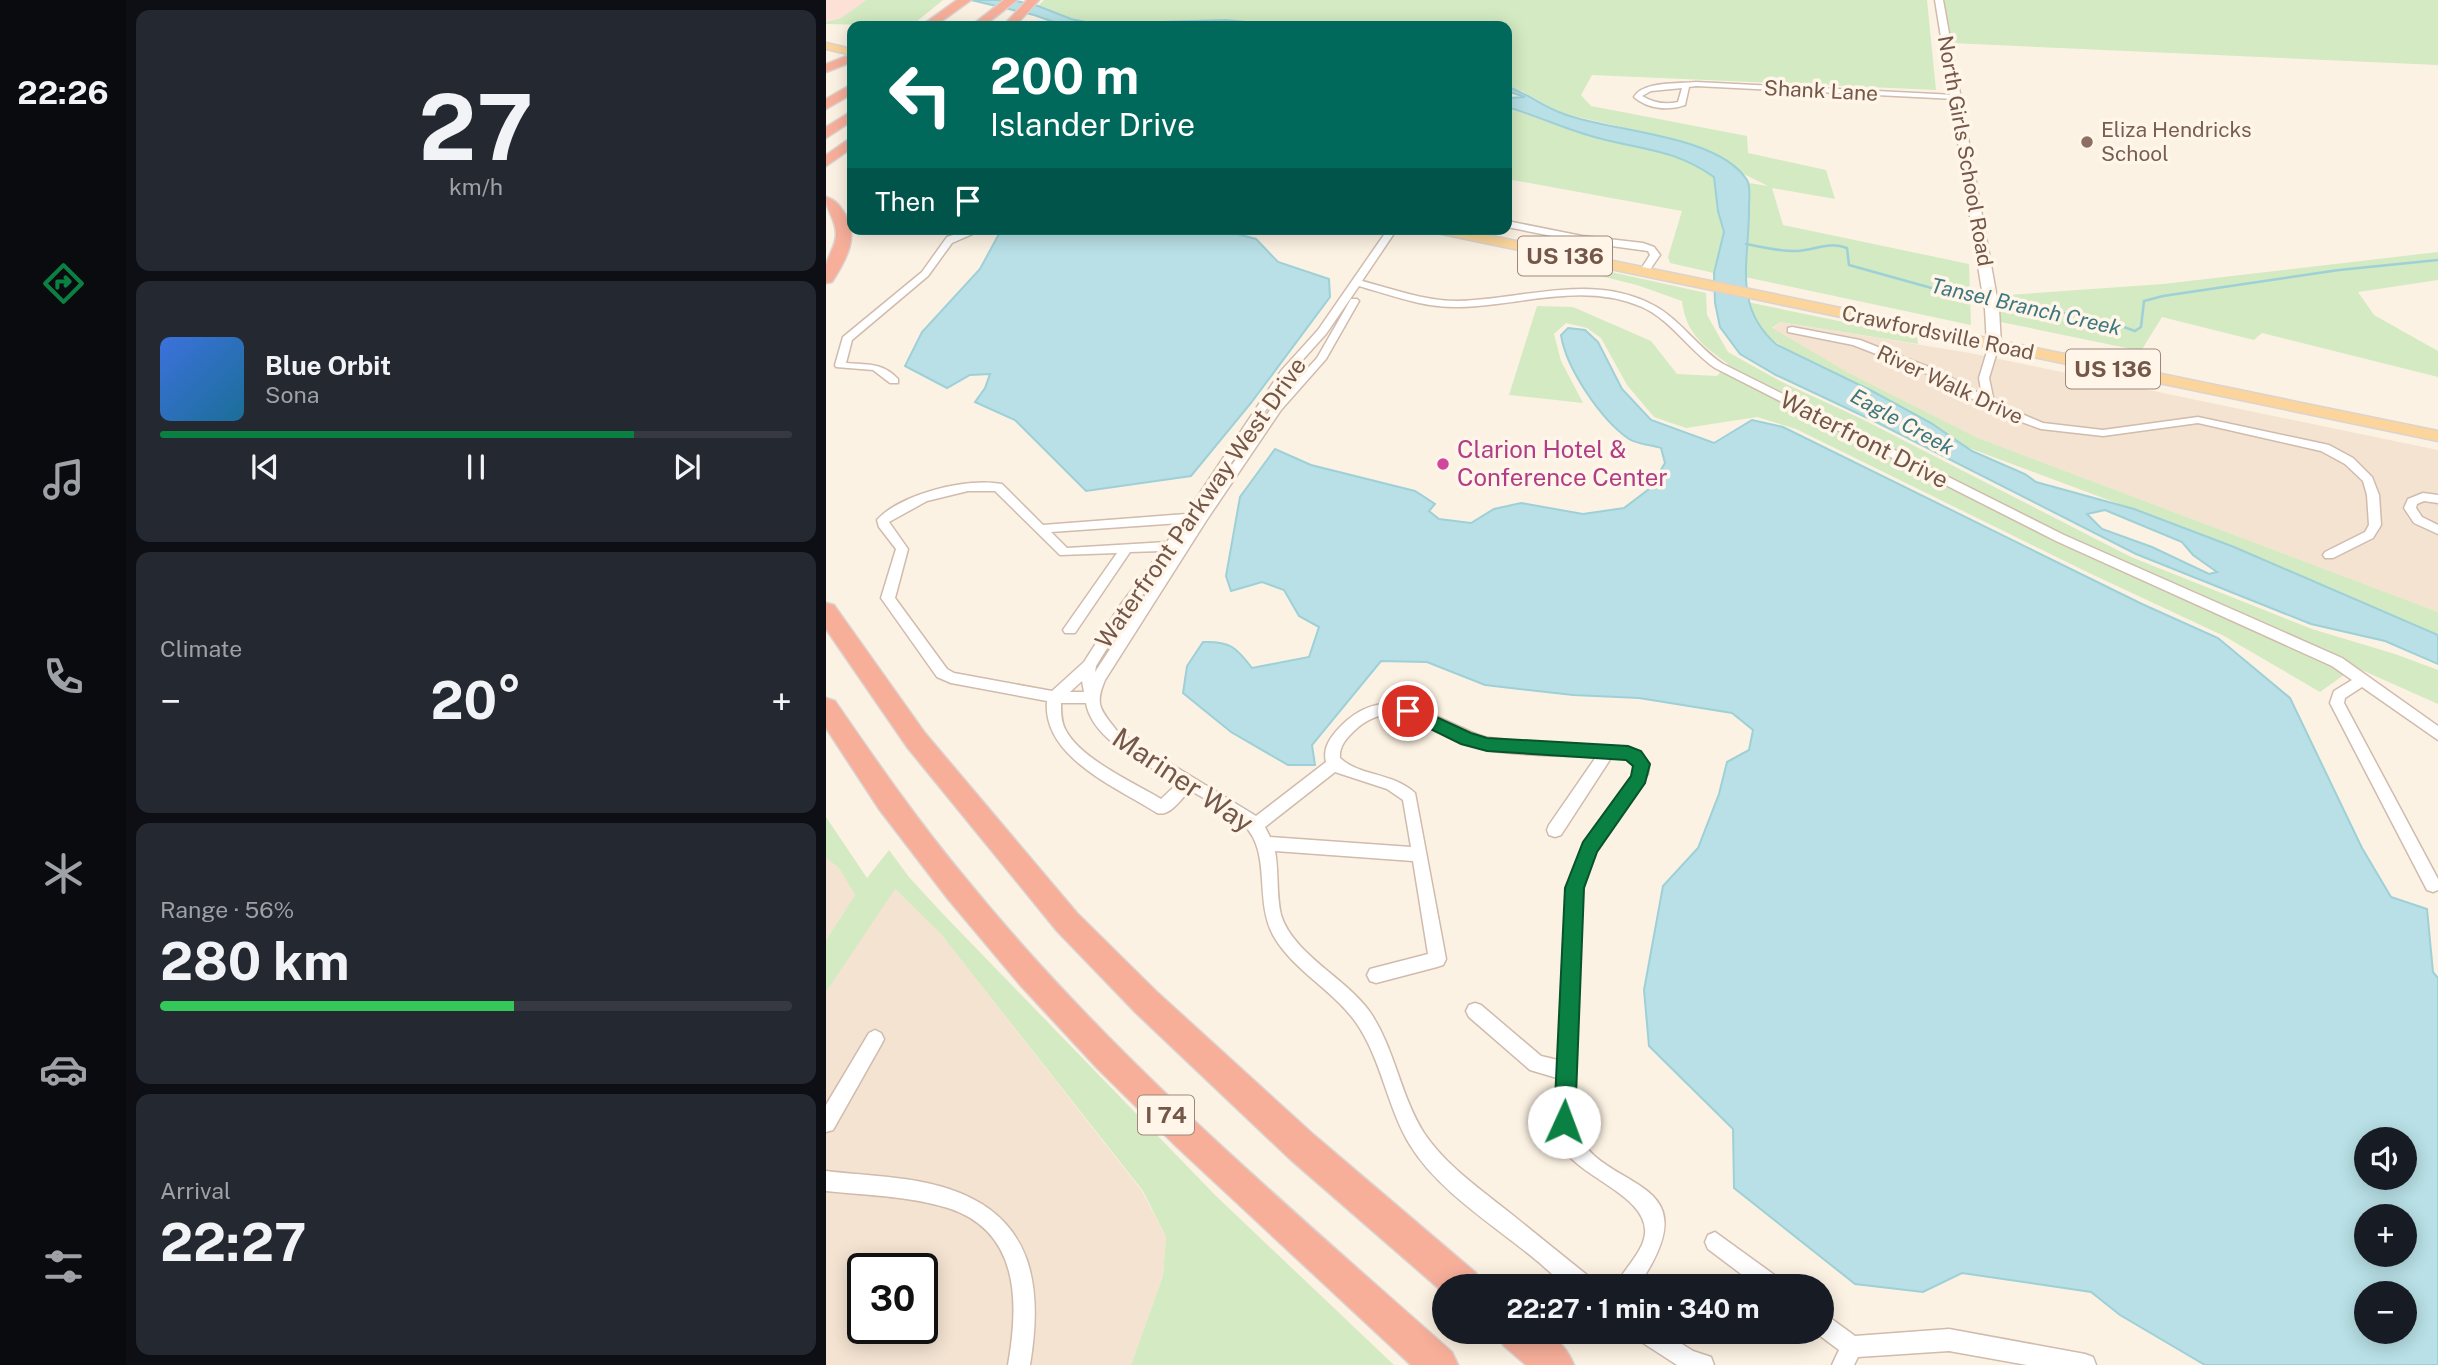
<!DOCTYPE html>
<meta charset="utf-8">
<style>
:root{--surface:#171b24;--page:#242831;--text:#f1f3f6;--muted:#9ea1a6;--line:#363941;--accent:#0b8043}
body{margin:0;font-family:"Public Sans",sans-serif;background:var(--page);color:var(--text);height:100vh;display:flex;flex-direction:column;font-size:26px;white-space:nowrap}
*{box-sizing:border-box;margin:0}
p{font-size:23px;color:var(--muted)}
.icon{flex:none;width:38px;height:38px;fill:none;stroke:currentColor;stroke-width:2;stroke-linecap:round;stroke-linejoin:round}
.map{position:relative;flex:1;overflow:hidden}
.panel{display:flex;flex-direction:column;gap:10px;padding:10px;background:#0d0f14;width:700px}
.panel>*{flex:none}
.top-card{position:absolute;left:21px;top:21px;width:665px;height:214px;border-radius:14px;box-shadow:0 4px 18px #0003;background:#00695c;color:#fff;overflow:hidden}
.tools{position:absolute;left:1528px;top:1127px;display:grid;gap:14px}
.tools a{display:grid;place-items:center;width:63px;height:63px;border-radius:50%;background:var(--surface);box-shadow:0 4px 18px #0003;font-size:35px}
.speed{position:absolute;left:21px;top:1253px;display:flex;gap:14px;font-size:35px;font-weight:700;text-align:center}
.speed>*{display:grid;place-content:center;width:91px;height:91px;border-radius:50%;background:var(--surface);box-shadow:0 4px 18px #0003;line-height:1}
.speed .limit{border:4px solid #111;border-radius:10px;background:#fff;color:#111}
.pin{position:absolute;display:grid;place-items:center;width:60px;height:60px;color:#fff;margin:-30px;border:4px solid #fff;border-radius:50%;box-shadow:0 2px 7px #0007}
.me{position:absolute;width:77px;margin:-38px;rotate:2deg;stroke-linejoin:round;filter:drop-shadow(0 0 5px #0008)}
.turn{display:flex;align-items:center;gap:24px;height:147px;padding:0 28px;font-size:32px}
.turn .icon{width:91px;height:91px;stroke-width:2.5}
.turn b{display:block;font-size:49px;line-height:60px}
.then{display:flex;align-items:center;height:66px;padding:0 28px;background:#0003;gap:14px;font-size:26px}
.big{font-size:52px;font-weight:700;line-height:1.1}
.panel .widget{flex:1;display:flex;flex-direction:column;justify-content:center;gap:10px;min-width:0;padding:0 24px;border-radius:14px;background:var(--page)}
.panel .dial{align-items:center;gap:0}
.dial b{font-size:91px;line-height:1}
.song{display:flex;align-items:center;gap:21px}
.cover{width:84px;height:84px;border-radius:10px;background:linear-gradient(135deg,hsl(220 70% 55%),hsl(200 70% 35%))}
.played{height:7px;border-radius:4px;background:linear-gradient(90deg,var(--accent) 75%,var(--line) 75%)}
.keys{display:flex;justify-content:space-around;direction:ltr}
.heat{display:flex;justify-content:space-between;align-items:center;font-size:38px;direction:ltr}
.charge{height:10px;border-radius:5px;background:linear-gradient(90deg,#34c759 56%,var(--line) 0)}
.trip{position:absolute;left:606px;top:1274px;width:402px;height:70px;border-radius:35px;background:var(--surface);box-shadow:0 4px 18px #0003;font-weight:700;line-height:70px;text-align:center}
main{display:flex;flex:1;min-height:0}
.tabs{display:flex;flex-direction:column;width:126px;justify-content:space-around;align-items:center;background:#090b0e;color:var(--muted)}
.tabs .icon{width:49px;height:49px}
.tabs .active{color:var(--accent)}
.tabs b{font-size:32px;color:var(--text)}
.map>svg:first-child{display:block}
.residential{fill:#f4e3d1;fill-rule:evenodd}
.commercial{fill:#fde1d7}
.green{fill:#d3eac2}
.water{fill:#b8e0e6;stroke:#9ed0d7;stroke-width:2;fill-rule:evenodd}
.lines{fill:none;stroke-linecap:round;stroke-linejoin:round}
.stream{stroke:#9ed0d7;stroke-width:2.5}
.minor-casing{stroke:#d0bbad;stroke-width:3}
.secondary-casing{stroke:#d3bbaa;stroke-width:3}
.primary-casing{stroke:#dbd3d0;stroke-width:3}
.motorway-casing{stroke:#dbd3d0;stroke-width:3}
.minor{fill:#fff;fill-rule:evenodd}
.secondary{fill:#fff;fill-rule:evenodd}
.primary{fill:#fbd59b;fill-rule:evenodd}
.motorway{fill:#f7af9a;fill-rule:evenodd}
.route{fill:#0b8043;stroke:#07532c;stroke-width:2}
.education-dot{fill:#8d6e63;stroke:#fff6e9;stroke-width:2.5}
.hotel-dot{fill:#d1479c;stroke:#fff6e9;stroke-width:2.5}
.labels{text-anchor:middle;stroke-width:7;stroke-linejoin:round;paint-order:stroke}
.far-street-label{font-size:21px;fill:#745749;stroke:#fff6e9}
.far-education-label{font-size:21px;fill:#785e54;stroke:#fff6e9;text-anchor:start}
.far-water-label{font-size:21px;font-style:italic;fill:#3f7781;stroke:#fff6e9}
.shield{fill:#fff6e9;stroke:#9e8779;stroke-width:2}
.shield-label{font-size:23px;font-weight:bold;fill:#745749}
.street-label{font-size:24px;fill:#745749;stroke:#fff6e9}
.hotel-label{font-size:24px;fill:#b23c85;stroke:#fff6e9;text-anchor:start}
.near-street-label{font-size:28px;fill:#745749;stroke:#fff6e9}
</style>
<main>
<nav class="tabs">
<b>22:26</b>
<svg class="icon active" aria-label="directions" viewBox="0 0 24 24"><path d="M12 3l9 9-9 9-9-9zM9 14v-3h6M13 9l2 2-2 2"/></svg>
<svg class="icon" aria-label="music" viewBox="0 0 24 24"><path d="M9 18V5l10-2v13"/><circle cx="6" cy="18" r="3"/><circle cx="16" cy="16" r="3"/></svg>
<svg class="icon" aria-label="phone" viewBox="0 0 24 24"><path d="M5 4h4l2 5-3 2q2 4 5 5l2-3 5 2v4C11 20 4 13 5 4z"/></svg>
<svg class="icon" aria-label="climate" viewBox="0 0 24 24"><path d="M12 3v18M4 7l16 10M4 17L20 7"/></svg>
<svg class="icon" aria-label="car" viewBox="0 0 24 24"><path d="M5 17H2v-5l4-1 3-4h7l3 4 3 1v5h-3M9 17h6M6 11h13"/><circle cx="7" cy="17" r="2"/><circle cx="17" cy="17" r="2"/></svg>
<svg class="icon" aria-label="filters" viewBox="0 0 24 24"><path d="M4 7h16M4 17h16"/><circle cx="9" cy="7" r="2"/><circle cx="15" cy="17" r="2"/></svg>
</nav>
<section class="panel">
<div class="widget dial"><b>27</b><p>km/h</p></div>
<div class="widget">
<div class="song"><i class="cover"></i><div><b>Blue Orbit</b><p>Sona</p></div></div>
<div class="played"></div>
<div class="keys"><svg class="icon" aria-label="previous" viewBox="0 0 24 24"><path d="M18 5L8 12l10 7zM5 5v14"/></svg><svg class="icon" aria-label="pause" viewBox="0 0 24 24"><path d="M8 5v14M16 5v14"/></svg><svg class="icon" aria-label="next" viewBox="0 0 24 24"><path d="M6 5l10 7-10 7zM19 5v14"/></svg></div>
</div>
<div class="widget"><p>Climate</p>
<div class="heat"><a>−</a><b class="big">20°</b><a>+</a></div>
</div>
<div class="widget"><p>Range · 56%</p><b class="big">280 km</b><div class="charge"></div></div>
<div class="widget"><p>Arrival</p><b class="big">22:27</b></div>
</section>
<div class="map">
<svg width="1612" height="1365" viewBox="0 0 1612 1365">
<rect width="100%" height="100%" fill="#fcf2e3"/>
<g class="residential">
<path d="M954 322 1144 353 1612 450V612L1152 438 1021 372 946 329Z"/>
<path d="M0 858 13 868 29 895 0 940Z"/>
<path d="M68 888 114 933 316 1191 340 1237 337 1276 305 1365H0V992ZM37 1269H96V1328H37Z"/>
</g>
<path class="commercial" d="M0 0H40L15 18 0 22Z"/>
<g class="green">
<path d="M40 0H117L85 26 0 24V22L15 18Z"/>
<path d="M218 0H1101L1110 90 766 75 755 95 765 106 921 136 922 153 1000 170 1009 199 946 188 957 225 1143 264 1145 325 919 277 923 183 942 186 847 139 735 113 696 91 681 87V26H467L400 20 269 24 245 19 212 6Z"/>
<path d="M1118 0H1612V65L1125 43Z"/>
<path d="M681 108 772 138 809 145 865 161 889 177 892 211 898 232 888 273 844 263 842 257 856 211 681 179Z"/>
<path d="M1612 252V280L1532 292 1548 315 1612 351V377L1436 333 1428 340 1336 317 1315 351 1170 321 1168 296 1337 284Z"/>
<path d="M717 257 880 293 881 315 902 352 956 382 1036 419 1305 557 1486 629 1569 654 1612 670V704L1529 667 1494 692 1398 636 1261 572 970 429 931 417 860 428 828 417 801 385 775 338 761 328 740 323 728 334 735 361 757 403 683 395 711 306 747 307 825 341 851 374 891 376 902 364C876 345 860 333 856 301L811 285 718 262Z"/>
<path d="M921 302 1091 337 1092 344 954 322 946 328 1021 372 1152 438 1612 612V635L1387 539 1138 446 1105 423 967 354 938 334Z"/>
<path d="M0 817 41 878 63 850 83 877 116 913 390 1196 568 1365H305L337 1276 340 1237 317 1191 114 933 69 889 0 992V940L29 895 13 868 0 858Z"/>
</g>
<g class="water">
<path d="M145 0H186L212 6 245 19 269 24 400 20 463 26H239L208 15Z"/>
<path d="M681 87C702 93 717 107 738 114 785 132 892 134 921 180 925 187 923 198 923 206 924 258 905 306 951 345L1046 391 1105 423 1146 451 1199 474 1210 482 1308 509 1408 547 1612 635V664L1559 641 1485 624 1310 554 1050 422 950 375 914 354 894 327 889 303 888 273 898 232 892 211 888 177C848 149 817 150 772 138 741 130 712 116 681 107L683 98 699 97 681 91ZM1279 510 1356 542 1367 555 1391 572 1383 574 1326 547 1276 529 1261 514Z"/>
<path d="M182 229H393L430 239 452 262 503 279 504 297 425 403 365 476 260 491 189 420 149 402 159 388 164 374 144 375 121 388 79 366 96 332 154 269 174 232Z"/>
<path d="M742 328 759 330 772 342 796 389 825 420 888 443 926 420 957 427 1316 604 1392 638 1464 698 1536 848 1565 897 1601 909 1607 972 1612 978V1365H1379L1294 1315 1265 1292 1136 1273 1097 1292 1029 1284 908 1188 907 1129 823 1046 818 990 837 886 872 848 893 794 901 762 923 750 927 730 906 713 813 698 747 695 659 685 601 662 555 661 486 745 489 765H462L405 732 357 693 361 666 377 642C404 641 410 647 426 668L483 657 493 627 473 616 458 590 436 582 405 591 400 576 414 497 449 449 485 465 589 491 609 504 603 511 613 519 645 523 668 509 695 503 757 514 798 508 823 489 839 463 835 448C825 445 811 444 803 439 775 420 740 368 735 335ZM1540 1139H1578V1178H1540ZM1540 1216H1578V1255H1540ZM1540 1293H1578V1332H1540Z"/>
</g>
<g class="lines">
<g class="stream">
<path d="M920 244C937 247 954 252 971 251 990 250 1002 241 1021 248L1023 265 1127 294 1162 299"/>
<path d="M1170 300 1284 322 1309 331 1315 327 1318 301 1337 296 1513 270 1612 260"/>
</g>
<g class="minor-casing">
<g id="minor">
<path d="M870 82 1129 95 1133 97 1129 99 870 86 863 87 859 105C842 111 822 109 808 97 817 81 853 84 870 82ZM856 88 852 102C839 105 828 103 816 96L825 91Z"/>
<path d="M681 221 756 236 817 243 828 247 834 255 821 274 818 275 813 272 824 255 822 251 756 242 681 227Z"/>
<path d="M145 229H158L126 243 102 276 26 340 20 363C41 365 56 362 72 379V383H64L47 370 10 367 9 365 17 337 96 272 121 237Z"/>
<path d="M562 229H571L536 281C567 289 598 301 631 301 696 300 765 272 827 305 854 319 871 347 897 364L1238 535 1516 658 1612 726V740L1536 687 1519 698 1518 703 1612 879V890L1607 892 1601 890 1504 703 1508 691 1526 680 1506 666 1230 541 889 368C863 350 845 320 816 307 757 281 693 306 632 307 598 308 565 295 533 286L500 334 463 375 371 515 447 406 491 358 525 299H531L533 301 500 359 455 410 380 521 279 680C268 706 275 710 291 731L430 816 500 762C496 747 506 735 516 725 555 687 592 708 634 727 644 731 654 737 664 738 708 744 754 744 798 747L817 755 823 765 822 774 771 851 756 888 747 1123C768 1196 892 1169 812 1286H790C797 1269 817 1253 819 1234 823 1196 754 1178 736 1147 724 1127 730 1100 731 1078L704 1070 643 1017 640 1011 643 1005 649 1003 655 1005 715 1056 732 1060 740 888 758 843 808 773 807 763 801 759 785 758 735 835 729 837 723 835 721 830 723 825 770 757C734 755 696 756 662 750 615 742 573 688 528 731 520 739 513 746 514 758 535 777 566 772 589 793L620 959 617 965 611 967 550 983 544 981 541 975 544 969 602 954 587 861 449 851C453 872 450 894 455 915 467 954 520 978 544 1012 569 1049 574 1095 598 1133 619 1164 650 1186 679 1209 708 1232 737 1256 766 1279L769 1286C762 1286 750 1289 743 1286 734 1283 718 1266 710 1260 669 1226 612 1191 584 1145 561 1107 556 1061 531 1024 508 990 467 971 447 935 428 899 446 853 418 825 404 810 381 801 364 790 355 799 344 817 331 813 290 787 216 757 221 701L125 683 111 677 55 598 70 549 53 527 51 520C74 494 142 477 176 484L217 525 360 514 455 371 492 330ZM142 491H169L234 555 291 553 239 627 237 630 239 633H249L304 552 335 551 293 607 258 662 226 691 128 673 121 669 69 598 82 549 63 522 101 501ZM354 523 341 542 241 548 225 532ZM349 550 269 672 270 666 303 613ZM256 681 258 692H244ZM235 703H260C267 742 321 764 352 783L335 799C307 782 254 759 239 729 235 721 235 712 235 703ZM509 772 561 789 577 800 585 847 444 837 439 827Z"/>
<path d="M966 327 1034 340 1115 372 1156 395 1153 378 1163 345 1164 343H1172L1173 345 1163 378 1168 402 1217 423 1277 430 1372 417 1503 445 1527 458 1546 477 1553 495 1555 525 1547 538 1507 558H1499L1497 555 1499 552 1539 532 1543 525 1541 495 1537 481 1519 464 1495 451 1372 423 1277 436 1215 429 1171 413 1107 376 1027 345 962 332V328Z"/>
<path d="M1597 493 1612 495V503L1598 501 1591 504 1590 508 1596 517 1612 525V534L1588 523 1578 508 1582 499Z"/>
<path d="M49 1030 55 1033 58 1039 55 1045 7 1130 0 1132V1105L43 1033Z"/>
<path d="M0 1171C40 1176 85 1176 123 1189 208 1217 217 1287 204 1365H182C193 1303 194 1231 122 1208 83 1196 40 1195 0 1191Z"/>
<path d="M889 1232 954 1279 957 1286H931L882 1249 879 1242 882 1235Z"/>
<path d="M996 1314 1003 1317 1029 1336 1123 1329 1259 1354 1267 1357 1270 1365H1201L1123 1351 1032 1357 1028 1365H1006L1013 1350 989 1332H996Z"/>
<path d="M807 1332H837L867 1351 885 1357 888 1365H851L811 1339Z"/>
</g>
</g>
<g class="secondary-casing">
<path id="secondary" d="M1109 0H1117L1173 309 1175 345 1168 349 1161 345 1159 309Z"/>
</g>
<g class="primary-casing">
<g id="primary">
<path d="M0 43 26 49V55L0 49Z"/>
<path d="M604 229H632L1612 431V441L611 233Z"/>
</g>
</g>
<g class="motorway-casing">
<g id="motorway">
<path d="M131 0H145L109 26H95Z"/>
<path d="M178 0H191L158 26H145Z"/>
<path d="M201 0H213L189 26H177Z"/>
<path d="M26 54V62L0 72V64Z"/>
<path d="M26 84V94L0 109V99Z"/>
<path d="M26 111V121L0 138V127Z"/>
<path d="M26 137V148L0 166V155Z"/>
<path d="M0 197C7 199 13 204 17 211 35 235 20 260 6 282L0 283C0 278 0 271 0 266 2 255 10 246 10 234 10 219 0 212 0 197Z"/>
<path d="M0 603 8 605 99 733 251 913 331 992 488 1135 650 1273 655 1286H618V1293L464 1159 309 1012 231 931 81 747 0 629Z"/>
<path d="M0 698 9 701C51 762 93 823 141 880 283 1055 458 1203 626 1352L632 1365H585L352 1148 272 1069 195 986 122 899 53 809 0 728Z"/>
<path d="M672 1332C707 1332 732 1326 748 1365H700L677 1345Z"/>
</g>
</g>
<use href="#minor" class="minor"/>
<use href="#secondary" class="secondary"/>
<use href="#primary" class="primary"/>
<use href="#motorway" class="motorway"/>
</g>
<path class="route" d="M582 704 645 733 661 738 802 746 815 751 824 764 819 783 771 852 758 888 749 1122 746 1130 738 1133 731 1130 728 1122 739 888 757 842 805 776 807 766 800 760 661 751 635 744 576 715 574 711 576 706Z"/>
<circle class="education-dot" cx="1261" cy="142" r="7"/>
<circle class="hotel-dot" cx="617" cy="464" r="7"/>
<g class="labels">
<g class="far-street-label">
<text transform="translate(995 91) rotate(3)" y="7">Shank Lane</text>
<text transform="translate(1139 151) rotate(80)" y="7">North Girls School Road</text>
<text transform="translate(1112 333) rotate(12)" y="7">Crawfordsville Road</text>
<text transform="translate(1124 385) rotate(25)" y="7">River Walk Drive</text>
</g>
<g class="far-education-label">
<text x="1275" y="137">Eliza Hendricks<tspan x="1275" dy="24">School</tspan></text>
</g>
<g class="far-water-label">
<text transform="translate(1200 307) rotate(13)" y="7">Tansel Branch Creek</text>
<text transform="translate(1076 422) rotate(29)" y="7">Eagle Creek</text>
</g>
<g class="shield">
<rect x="692" y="236.5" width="94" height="39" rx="5"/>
<rect x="1240" y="349.5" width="94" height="39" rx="5"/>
<rect x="312" y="1095.5" width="56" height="39" rx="5"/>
</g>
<g class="shield-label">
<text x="739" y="264">US 136</text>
<text x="1287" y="377">US 136</text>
<text x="340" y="1123">I 74</text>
</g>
<g class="street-label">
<text transform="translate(1038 440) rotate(27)" y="8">Waterfront Drive</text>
<text transform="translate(375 503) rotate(-55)" y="8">Waterfront Parkway West Drive</text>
</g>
<g class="hotel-label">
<text x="631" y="458">Clarion Hotel &amp;<tspan x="631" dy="28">Conference Center</tspan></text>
</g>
<g class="near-street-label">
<text transform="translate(357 780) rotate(34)" y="10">Mariner Way</text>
</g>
</g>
</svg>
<div class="tools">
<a><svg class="icon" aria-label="sound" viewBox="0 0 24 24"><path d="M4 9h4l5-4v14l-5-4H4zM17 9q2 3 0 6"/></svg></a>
<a>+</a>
<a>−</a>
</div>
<div class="speed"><div class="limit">30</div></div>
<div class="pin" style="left:582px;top:711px;background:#d93025"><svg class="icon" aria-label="arrive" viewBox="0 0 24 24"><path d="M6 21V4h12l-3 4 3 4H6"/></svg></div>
<svg class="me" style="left:738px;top:1122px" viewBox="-20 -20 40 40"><circle r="19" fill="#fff"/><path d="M0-13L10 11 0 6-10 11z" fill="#0b8043"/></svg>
<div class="trip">22:27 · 1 min · 340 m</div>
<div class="top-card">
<div class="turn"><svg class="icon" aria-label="left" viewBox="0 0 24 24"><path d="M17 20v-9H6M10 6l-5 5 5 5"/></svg><div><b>200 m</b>Islander Drive</div></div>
<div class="then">Then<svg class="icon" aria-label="arrive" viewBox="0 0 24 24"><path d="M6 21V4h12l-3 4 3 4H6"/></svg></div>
</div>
</div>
</main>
